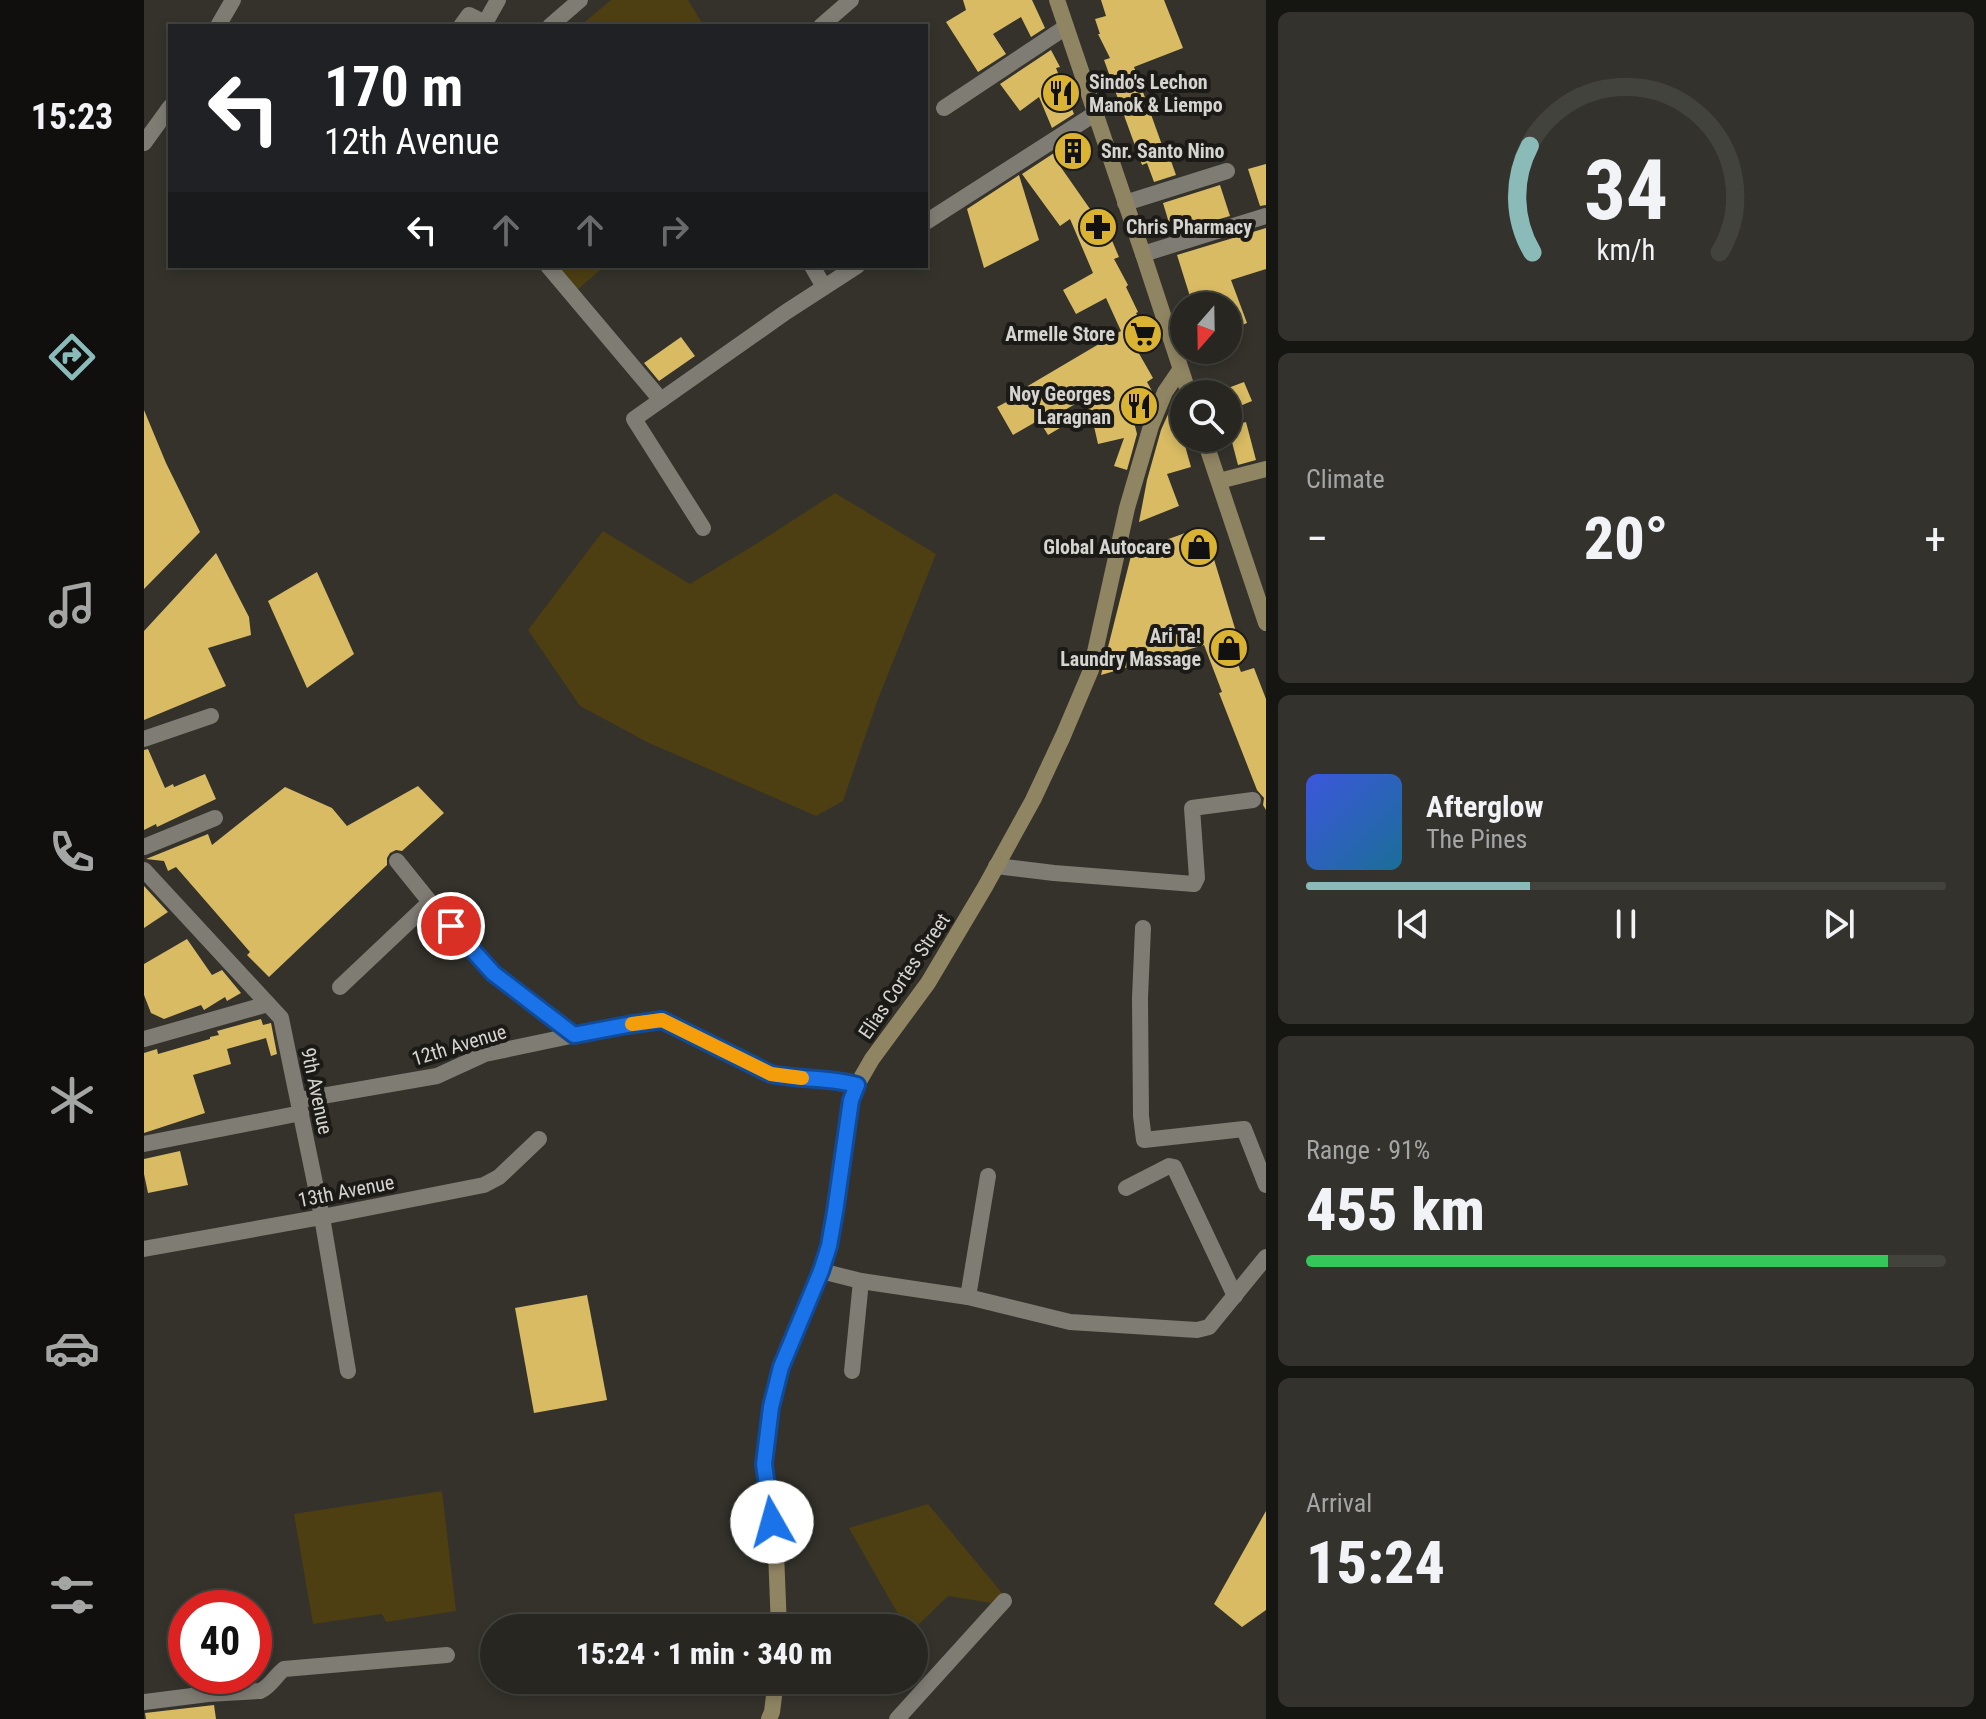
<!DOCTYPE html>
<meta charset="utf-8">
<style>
:root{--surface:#272620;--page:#33322d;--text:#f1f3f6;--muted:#a4a5a5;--line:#43433e;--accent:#8bbbb9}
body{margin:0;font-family:"Roboto Condensed",sans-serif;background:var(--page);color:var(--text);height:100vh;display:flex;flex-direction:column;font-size:30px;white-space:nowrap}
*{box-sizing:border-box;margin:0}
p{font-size:26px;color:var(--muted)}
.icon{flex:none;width:44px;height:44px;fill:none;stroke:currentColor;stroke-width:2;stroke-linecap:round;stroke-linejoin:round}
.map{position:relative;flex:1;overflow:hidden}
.drawer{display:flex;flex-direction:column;gap:12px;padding:12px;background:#151512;width:720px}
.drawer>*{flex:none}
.top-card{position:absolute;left:24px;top:24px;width:760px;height:244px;border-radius:0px;box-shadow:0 4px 12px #0003,0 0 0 2px var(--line);background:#202124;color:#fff;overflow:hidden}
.needle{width:52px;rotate:200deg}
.controls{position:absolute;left:1026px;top:292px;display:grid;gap:16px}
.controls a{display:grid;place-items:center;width:72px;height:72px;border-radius:50%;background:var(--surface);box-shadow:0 4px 12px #0003,0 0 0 2px var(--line);font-size:40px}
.speed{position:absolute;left:24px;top:1590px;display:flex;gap:16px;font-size:40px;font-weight:700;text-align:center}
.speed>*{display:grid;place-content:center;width:104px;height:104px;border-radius:50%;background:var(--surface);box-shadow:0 4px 12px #0003,0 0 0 2px var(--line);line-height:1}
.speed .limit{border:12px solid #d22;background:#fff;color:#111}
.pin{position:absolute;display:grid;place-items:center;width:68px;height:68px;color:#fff;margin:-34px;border:4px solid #fff;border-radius:50%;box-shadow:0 2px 8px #0007}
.me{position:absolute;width:88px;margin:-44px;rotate:353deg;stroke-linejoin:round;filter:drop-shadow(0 0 6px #0008)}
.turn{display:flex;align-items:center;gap:28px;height:168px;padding:0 24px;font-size:36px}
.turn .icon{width:104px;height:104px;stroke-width:2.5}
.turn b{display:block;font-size:56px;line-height:68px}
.lanes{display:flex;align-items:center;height:76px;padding:0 24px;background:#0003;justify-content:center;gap:40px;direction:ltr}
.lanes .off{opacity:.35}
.big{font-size:60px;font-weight:800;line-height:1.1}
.drawer .widget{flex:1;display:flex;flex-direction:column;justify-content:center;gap:12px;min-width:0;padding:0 28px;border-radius:12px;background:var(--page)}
.drawer .dial{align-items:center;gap:0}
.dial svg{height:208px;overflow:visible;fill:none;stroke:var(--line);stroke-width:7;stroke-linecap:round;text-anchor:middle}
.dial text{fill:var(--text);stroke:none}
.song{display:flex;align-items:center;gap:24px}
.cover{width:96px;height:96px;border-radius:12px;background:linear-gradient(135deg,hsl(230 70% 55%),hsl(200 70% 35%))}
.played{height:8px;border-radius:4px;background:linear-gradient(90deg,var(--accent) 35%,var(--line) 35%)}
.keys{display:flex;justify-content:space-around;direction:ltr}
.heat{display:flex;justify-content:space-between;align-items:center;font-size:44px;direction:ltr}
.charge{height:12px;border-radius:6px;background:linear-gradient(90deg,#34c759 91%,var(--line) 0)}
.trip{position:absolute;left:336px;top:1614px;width:448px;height:80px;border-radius:40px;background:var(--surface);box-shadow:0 4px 12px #0003,0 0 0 2px var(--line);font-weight:800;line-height:80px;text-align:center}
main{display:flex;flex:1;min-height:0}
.tab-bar{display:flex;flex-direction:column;width:144px;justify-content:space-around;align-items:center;background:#100f0d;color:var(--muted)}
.tab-bar .icon{width:56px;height:56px}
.tab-bar .selected{color:var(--accent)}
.tab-bar b{font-size:36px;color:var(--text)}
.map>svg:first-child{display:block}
.green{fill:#4d3f12}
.building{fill:#d8bb63}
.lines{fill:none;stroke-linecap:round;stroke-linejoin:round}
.street{stroke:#7f7c74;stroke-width:16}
.secondary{stroke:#908562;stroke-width:16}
.route-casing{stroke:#114b97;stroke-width:20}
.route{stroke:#1a73e8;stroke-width:14}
.slow{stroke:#f59e0b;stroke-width:14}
.labels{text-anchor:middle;stroke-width:8;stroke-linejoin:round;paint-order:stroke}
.poi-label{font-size:20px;font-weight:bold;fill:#d5d4cf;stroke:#1b1a17;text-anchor:end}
.street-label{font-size:20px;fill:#d5d4cf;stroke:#1b1a17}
</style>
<main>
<nav class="tab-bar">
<b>15:23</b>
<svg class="icon selected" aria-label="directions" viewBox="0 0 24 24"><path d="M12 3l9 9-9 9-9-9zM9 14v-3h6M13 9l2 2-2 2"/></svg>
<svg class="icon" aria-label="music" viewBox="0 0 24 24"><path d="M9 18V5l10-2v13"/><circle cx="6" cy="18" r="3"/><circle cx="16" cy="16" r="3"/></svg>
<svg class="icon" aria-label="phone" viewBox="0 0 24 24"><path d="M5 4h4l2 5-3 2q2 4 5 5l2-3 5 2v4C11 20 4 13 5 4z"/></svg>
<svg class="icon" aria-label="climate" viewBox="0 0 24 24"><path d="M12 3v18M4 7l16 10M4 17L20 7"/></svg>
<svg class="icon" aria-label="car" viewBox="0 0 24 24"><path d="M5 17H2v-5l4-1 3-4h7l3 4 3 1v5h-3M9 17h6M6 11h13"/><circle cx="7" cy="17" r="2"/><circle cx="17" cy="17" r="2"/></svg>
<svg class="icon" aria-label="filters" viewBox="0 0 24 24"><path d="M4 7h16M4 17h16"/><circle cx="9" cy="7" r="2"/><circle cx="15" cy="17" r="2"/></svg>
</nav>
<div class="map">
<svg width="1122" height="1719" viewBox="0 0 1122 1719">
<rect width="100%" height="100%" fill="#34322b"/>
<g class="green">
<path d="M467 0H544L560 26H436Z"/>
<path d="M413 266H461L433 290Z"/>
<path d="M691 493 792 554 734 699 699 801 672 816 503 742 436 706 384 630 459 531 546 584 617 541Z"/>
<path d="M298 1491 312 1611 242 1622 238 1614 169 1624 150 1514Z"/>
<path d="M784 1504 858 1593 847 1603 804 1596 770 1629 762 1628 705 1528Z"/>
</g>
<g class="building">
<path d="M819 0H888L901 28 887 37 877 17 849 34 862 54 834 72 802 22 822 10Z"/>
<path d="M957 0H1020L1039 48 990 67 1018 145 1021 144 1032 175 1010 182 1003 163 998 165 960 60 966 58 954 34H956L951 19 962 16Z"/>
<path d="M907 50 916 67 912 68 930 114 908 128 895 97 876 111 856 84Z"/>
<path d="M936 136 944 155 916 166 953 219 958 217 975 257 970 259 984 285 982 287 994 312 992 313 1008 343 993 350 1009 378 1003 382 1008 391 1003 406 988 414 993 434 983 470 970 466 980 438 954 444 947 413 938 400 914 414 921 425 904 435 895 420 869 435 853 407 879 393 877 390 977 331 962 298 932 314 919 290 949 273 926 219 916 226 878 174Z"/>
<path d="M1122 164V205L1116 206 1104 169Z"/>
<path d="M875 175 895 240 840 268 823 209Z"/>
<path d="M1076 185 1086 216 1028 233 1019 203Z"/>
<path d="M1122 228V269L1087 280 1103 323 1084 331V306H1049L1033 255Z"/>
<path d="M537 337 551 356 515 381 500 363Z"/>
<path d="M1100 382 1108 401 1084 411V388Z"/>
<path d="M1029 403 1047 467 1023 474 1035 506 995 522 1003 480 1017 430Z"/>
<path d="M0 410 22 463 56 532 0 589Z"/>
<path d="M1102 422 1112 460 1094 465 1084 427Z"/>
<path d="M1058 527 1069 556 1093 635 1084 638 1097 672 1110 668 1122 699V810L1119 805 1120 798 1113 790 1075 693 1078 692 1060 645 957 675 988 552Z"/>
<path d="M72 553 105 617 107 635 64 648 82 686 0 720V631Z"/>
<path d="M173 572 210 654 163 688 124 601Z"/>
<path d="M4 749 21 788 29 784 30 787 61 774 72 799 13 827 12 824 0 830V750Z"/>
<path d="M274 786 300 813 258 851 252 850 246 853 243 858V865L125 977 103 955 106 952 32 867 24 871 20 861 2 859 64 834 68 845 141 787 188 808 203 826Z"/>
<path d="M0 886 24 912 0 928Z"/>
<path d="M43 939 68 975 78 970 97 993 83 1001 81 997 60 1010 57 1005 20 1019 7 1013 0 995V964Z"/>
<path d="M117 1019 119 1025 127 1023 133 1054 127 1056 122 1038 83 1049 87 1064 49 1075 61 1113 0 1133V1053L13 1049 14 1054 66 1039V1037L75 1035 73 1031Z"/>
<path d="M36 1151 44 1185 4 1193 0 1174V1159Z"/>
<path d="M443 1295 463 1400 390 1413 371 1308Z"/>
<path d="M1122 1511V1610L1098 1627 1070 1604Z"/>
<path d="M70 1705 72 1719H2L1 1713Z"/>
</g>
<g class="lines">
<g class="street">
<path d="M74 26 89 0"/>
<path d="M317 26 325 15 341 23 354 0"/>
<path d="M406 26 436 0"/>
<path d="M677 26 707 0"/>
<path d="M800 108 922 27"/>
<path d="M0 143 26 107"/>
<path d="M981 203 1083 171"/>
<path d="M782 222 952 113"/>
<path d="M999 254 1122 216"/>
<path d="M404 266 517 400"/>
<path d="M668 266 680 287"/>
<path d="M559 528 490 419 642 312 713 266"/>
<path d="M0 739 67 716"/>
<path d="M0 847 71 818"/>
<path d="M253 861 286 902 349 973 430 1035"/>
<path d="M852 866 910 873 1050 884 1053 878 1048 808 1109 800"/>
<path d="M0 870 137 1018 178 1217 204 1371"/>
<path d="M999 928 996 998 997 1116 1000 1140 1100 1129 1122 1185"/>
<path d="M196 987 286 902"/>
<path d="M0 1039 124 1004"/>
<path d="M155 1100 293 1076 341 1054 474 1026 514 1020 532 1026 627 1074C655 1081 685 1077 713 1085"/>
<path d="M0 1144 157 1113"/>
<path d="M982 1188 1025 1166 1030 1167 1091 1296"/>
<path d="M0 1249 178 1217 340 1185 355 1177 395 1139"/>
<path d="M677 1271 717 1281 824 1297 926 1322 1053 1330 1065 1327 1122 1257"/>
<path d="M824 1297 844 1176"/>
<path d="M708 1371 717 1281"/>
<path d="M0 1702 64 1694 116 1691C126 1687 131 1676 140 1669L303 1655"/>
<path d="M753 1719 860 1601"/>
</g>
<g class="secondary">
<path d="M913 0 999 254 1045 394"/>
<path d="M1060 438 1122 623"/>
<path d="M1075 481 1122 469"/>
<path d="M635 1628 632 1552 620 1464 627 1407 637 1367 677 1271 685 1246 691 1212 707 1100 713 1085 728 1059 784 983 841 887 889 800 919 736 947 670 983 508 1007 426 1021 392 1036 370"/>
<path d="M625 1719 628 1712 632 1680"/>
</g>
</g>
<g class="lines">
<g class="route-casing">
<path id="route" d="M307 926 349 973 430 1035 483 1025 518 1020 627 1074C655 1080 685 1077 713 1085L707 1100 691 1212 685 1246 677 1271 637 1367 627 1407 620 1464 628 1522"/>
</g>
<use href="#route" class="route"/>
<path class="slow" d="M488 1024 518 1020 627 1074 658 1078"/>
</g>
<defs>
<g id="restaurant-disc" transform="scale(2)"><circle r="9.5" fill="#dab333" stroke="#1b1a17"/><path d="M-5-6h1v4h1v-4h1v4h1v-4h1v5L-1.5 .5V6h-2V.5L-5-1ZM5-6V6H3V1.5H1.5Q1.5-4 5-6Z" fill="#111"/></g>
<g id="building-disc" transform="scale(2)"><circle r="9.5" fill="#dab333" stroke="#1b1a17"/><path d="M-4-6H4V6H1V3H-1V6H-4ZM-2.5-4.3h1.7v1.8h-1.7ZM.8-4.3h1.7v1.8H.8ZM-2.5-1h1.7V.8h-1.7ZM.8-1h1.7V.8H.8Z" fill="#111"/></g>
<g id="pharmacy-disc" transform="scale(2)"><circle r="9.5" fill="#dab333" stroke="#1b1a17"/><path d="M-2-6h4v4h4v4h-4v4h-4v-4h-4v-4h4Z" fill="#111"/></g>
<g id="supermarket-disc" transform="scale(2)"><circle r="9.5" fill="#dab333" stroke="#1b1a17"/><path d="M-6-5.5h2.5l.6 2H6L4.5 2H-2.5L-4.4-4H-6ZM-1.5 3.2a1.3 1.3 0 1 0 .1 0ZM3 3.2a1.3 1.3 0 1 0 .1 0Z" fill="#111"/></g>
<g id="shop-disc" transform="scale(2)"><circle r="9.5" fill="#dab333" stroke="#1b1a17"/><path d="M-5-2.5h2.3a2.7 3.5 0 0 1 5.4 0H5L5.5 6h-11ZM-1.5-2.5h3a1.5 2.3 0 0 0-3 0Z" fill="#111"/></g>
</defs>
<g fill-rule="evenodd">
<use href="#restaurant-disc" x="917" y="93"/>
<use href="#building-disc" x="929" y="151"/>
<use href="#pharmacy-disc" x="954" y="227"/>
<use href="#supermarket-disc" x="999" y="334"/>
<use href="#restaurant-disc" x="995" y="406"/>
<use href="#shop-disc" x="1055" y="547"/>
<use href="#shop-disc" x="1085" y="648"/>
</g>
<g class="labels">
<g class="poi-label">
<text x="945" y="89" text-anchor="start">Sindo's Lechon<tspan x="945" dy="23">Manok &amp; Liempo</tspan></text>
<text x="957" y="158" text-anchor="start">Snr. Santo Nino</text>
<text x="982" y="234" text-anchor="start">Chris Pharmacy</text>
<text x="971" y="341">Armelle Store</text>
<text x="967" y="401">Noy Georges<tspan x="967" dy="23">Laragnan</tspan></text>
<text x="1027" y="554">Global Autocare</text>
<text x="1057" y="643">Ari Ta!<tspan x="1057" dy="23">Laundry Massage</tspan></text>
</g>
<g class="street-label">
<text transform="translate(760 976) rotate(-56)" y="7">Elias Cortes Street</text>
<text transform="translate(315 1045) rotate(-17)" y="7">12th Avenue</text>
<text transform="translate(173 1091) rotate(78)" y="7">9th Avenue</text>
<text transform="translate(202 1191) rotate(-11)" y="7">13th Avenue</text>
</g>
</g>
</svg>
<div class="controls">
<a><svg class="needle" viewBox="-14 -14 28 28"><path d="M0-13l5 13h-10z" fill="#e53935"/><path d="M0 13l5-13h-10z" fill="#a4a5a5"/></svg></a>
<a><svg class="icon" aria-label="search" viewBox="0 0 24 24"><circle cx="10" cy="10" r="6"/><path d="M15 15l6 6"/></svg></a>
</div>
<div class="speed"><div class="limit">40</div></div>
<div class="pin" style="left:307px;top:926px;background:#d93025"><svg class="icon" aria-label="arrive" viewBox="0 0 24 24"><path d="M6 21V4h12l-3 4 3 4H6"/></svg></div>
<svg class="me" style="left:628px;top:1522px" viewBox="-20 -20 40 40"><circle r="19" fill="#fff"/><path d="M0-13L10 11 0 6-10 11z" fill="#1a73e8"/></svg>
<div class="trip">15:24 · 1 min · 340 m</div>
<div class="top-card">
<div class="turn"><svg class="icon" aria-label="left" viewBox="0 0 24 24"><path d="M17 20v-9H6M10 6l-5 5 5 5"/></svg><div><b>170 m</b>12th Avenue</div></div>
<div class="lanes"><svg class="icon" aria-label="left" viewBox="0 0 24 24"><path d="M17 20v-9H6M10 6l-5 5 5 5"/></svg><svg class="icon off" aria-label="ahead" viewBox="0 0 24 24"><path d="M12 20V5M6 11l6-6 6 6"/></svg><svg class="icon off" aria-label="ahead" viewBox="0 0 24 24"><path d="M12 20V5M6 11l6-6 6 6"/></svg><svg class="icon off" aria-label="right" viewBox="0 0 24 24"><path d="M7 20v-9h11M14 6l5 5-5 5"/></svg></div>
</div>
</div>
<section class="drawer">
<div class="widget dial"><svg viewBox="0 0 100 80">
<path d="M14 69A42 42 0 1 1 86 69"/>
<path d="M14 69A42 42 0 0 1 13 28" stroke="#8bbbb9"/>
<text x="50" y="56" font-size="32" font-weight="700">34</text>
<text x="50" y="72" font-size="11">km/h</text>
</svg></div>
<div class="widget"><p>Climate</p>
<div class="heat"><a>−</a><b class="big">20°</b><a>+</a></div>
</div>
<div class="widget">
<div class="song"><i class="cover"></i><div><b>Afterglow</b><p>The Pines</p></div></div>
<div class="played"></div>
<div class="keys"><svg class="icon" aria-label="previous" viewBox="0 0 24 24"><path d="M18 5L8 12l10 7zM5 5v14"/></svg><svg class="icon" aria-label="pause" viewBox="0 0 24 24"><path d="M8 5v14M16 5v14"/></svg><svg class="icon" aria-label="next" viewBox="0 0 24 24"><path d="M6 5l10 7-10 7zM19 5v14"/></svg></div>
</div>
<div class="widget"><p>Range · 91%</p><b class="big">455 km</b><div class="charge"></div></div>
<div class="widget"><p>Arrival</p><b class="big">15:24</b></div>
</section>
</main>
